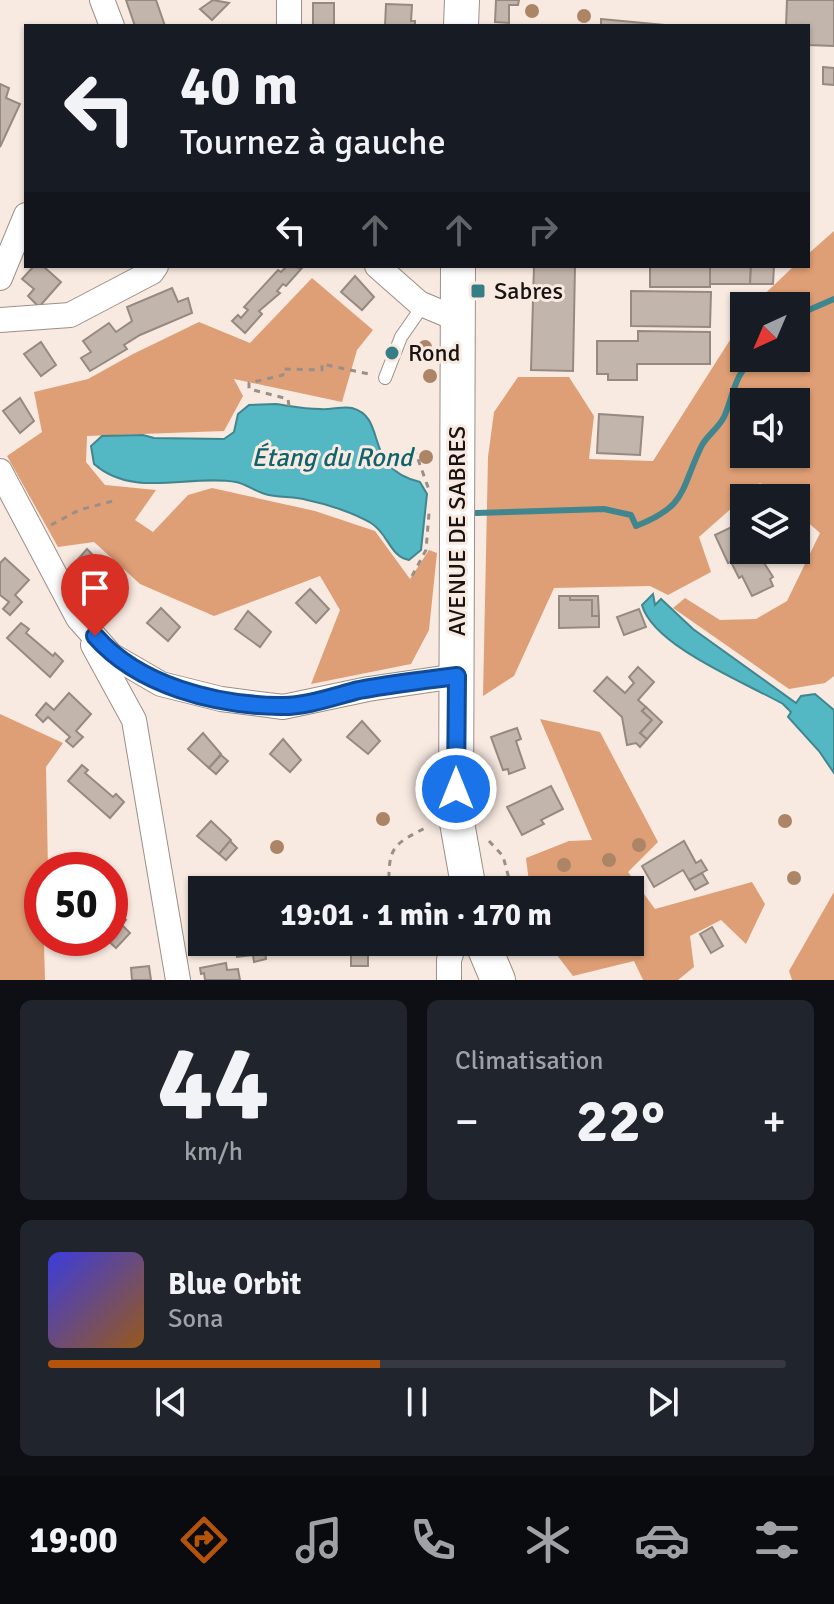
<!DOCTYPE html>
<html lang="fr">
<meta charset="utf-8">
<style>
:root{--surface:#171b24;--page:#20242c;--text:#f1f3f6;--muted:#9ea1a6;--line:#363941;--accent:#b45309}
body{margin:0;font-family:Signika,sans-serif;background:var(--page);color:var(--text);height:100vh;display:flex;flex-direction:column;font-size:30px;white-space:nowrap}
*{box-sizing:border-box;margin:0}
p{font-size:26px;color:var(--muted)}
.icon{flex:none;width:44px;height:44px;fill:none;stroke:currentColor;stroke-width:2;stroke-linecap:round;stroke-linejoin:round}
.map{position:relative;height:980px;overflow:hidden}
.panel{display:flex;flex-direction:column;gap:20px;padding:20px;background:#0d0f14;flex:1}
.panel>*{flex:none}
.top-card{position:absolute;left:24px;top:24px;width:786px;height:244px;border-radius:0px;box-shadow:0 2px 6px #0004;background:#171b24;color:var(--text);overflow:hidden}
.needle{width:52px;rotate:224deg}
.buttons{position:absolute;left:730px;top:292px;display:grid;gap:16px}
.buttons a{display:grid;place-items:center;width:80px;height:80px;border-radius:0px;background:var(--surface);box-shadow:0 2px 6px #0004;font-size:40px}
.speed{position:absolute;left:24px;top:852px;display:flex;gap:16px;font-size:40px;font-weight:700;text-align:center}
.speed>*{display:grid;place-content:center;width:104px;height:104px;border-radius:50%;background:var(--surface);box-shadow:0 2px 6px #0004;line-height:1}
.speed .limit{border:12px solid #d22;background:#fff;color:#111}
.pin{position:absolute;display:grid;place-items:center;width:68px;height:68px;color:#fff;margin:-82px -34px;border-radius:50% 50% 50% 0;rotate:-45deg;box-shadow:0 0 8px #0007}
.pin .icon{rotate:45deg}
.me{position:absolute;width:88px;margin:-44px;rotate:0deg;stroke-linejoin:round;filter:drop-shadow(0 0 6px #0008)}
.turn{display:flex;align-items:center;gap:28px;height:168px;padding:0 24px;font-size:36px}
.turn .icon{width:104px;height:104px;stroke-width:2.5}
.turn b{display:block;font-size:56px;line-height:68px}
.lanes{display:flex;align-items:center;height:76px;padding:0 24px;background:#0003;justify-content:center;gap:40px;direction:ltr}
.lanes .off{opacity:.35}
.big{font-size:60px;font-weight:700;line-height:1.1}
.panel .tile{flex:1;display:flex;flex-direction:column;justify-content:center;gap:12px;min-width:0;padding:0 28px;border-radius:12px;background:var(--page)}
.panel .dial{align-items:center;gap:0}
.dial b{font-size:104px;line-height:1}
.song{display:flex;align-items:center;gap:24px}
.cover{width:96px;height:96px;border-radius:12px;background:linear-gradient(135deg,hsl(240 70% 55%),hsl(30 70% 35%))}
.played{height:8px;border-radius:4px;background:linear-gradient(90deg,var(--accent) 45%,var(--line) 45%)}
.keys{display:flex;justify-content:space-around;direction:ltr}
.heat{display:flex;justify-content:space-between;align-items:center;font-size:44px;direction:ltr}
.panel .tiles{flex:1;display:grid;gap:20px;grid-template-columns:1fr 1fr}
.tile:last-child{grid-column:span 2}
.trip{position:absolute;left:188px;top:876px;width:456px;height:80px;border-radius:0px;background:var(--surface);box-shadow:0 2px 6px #0004;font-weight:700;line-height:80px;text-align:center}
.tab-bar{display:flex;height:128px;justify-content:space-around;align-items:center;background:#090b0e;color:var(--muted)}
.tab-bar .icon{width:56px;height:56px}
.tab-bar .selected{color:var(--accent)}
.tab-bar b{font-size:36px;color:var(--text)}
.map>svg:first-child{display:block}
.forest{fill:#df9f76;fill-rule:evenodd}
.water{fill:#53b7c4;stroke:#41868e;stroke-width:2}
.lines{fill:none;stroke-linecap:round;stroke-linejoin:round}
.stream{stroke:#41868e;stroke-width:6}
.building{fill:#c2b5ac;stroke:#968981;stroke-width:2}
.lane-casing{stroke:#9c8f87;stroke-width:14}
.street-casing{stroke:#9c8f87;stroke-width:26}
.secondary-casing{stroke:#9c8f87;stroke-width:36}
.path{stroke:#998f88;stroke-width:3;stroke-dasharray:6 6;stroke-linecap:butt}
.lane{stroke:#fff;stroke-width:12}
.street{stroke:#fff;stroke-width:24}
.secondary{stroke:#fff;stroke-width:34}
.tree{fill:#ab8565}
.route-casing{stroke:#114b97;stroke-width:20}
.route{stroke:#1a73e8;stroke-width:14}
.poi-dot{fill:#367d86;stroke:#f8eae1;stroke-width:3}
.labels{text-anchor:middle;stroke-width:6;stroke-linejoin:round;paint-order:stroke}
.poi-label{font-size:24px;fill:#181310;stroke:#f8eae1;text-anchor:start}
.street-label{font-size:24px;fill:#181310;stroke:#f8eae1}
.water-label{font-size:26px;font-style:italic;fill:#0f636d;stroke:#f8eae1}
</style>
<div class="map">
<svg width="834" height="980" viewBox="0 0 834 980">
<rect width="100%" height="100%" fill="#f8eae1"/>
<g class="forest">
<path d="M834 231V676L825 683 789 689 673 608 685 598 720 620 756 619 787 601 820 533 796 512V498H779L760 483 699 537 711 572 668 595 650 586 554 588 514 676 483 696 488 457 494 412 518 377H569L594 416 589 459 653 461 744 318V358H796V306H752L794 266H808V254ZM744 402H796V454H744Z"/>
<path d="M312 278 373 330 357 350 342 402 234 379 243 396 224 431 87 436 86 462 105 485 156 490 135 520 153 532 188 495 212 488 315 511 375 531 410 579 429 550 437 553 429 630 411 664 311 684 340 610 320 576 214 616 140 584 94 542 58 547 7 456 42 432 34 392 88 379 133 354 199 322 250 343Z"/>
<path d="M0 714 63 743 46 767 48 870H42L45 980H0Z"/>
<path d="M540 719 600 732 658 842 628 872 655 909 752 882 765 904 746 944 721 920 690 936 694 967 678 980H643L634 961 573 976 547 942H630V890H530L526 858 569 841 592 840Z"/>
<path d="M834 892V980H792L789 971Z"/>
</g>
<g class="water">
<path d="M276 404C290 406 305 409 320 409 330 410 343 406 352 408 389 418 361 468 420 482L427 494 421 550 409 560C390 557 388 533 371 523 354 513 327 504 307 500 294 496 278 498 265 494 255 491 246 484 236 482 189 474 134 499 94 464L91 446 102 436 143 435 154 438 224 439 234 432 238 414 249 405Z"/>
<path d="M653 594 655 605 661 599 693 629 796 703 801 696 815 694 834 710V773L819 751 788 717 791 712 783 704C746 683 653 646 642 605Z"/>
</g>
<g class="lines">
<g class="stream">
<path d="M796 332 804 312 834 299"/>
<path d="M476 513 604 509 631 515 636 526C687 506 680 491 701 447 706 436 718 429 724 417 734 395 734 372 756 358"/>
</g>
</g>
<g class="building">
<path d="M126 0H156L165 26H135Z"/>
<path d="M213 0 229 3 212 20 200 9Z"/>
<path d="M496 0H519L518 5H509V23L495 22Z"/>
<path d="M787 0H834V46L808 45V26H786Z"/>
<rect x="313" y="3" width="21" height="23"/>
<path d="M386 4 412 5 411 21H415V26H385Z"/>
<path d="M601 19 664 25V26H601Z"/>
<path d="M823 67 834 68V85L823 84Z"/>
<path d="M0 84 9 88 6 98 20 104 0 147Z"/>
<path d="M34 266H43L61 282 39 307 28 296 34 289 22 279Z"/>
<path d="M287 266 302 268 286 286 283 284 277 291 280 293 259 311 262 314 245 333 232 321 238 315 241 318 248 310 244 307 278 270 281 272Z"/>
<path d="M534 266H575L573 371 531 370Z"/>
<rect x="650" y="266" width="60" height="21"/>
<path d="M710 266H751L750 284H710Z"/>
<path d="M751 266H774L773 284H750Z"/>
<path d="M355 276 374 297 362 310 341 292Z"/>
<path d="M172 288 178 302 188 298 192 313 140 335 124 345 127 349 90 371 81 358 91 352 83 341 109 323 116 332 132 321 127 307Z"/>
<path d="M631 291 711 292 710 327 631 326Z"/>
<path d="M638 331 710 332V364H637V380H608V374H597V341H638Z"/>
<path d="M41 342 56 365 41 376 24 354Z"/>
<path d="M20 398 34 421 20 433 3 411Z"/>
<path d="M599 414 643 417 640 455 597 453Z"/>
<path d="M740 523 744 532V550H756L773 577 770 579 773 586 752 596 742 576 739 578 731 562 728 563 715 535Z"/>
<path d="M87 549 106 569 92 583 73 565Z"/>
<path d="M5 558 29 580 15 595 22 602 10 615 3 609 9 602 0 595V563Z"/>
<path d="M310 589 329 609 316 623 296 603Z"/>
<path d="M559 596H570V600H592V616H599V627L559 628Z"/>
<path d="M570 596H598L599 616H592V600H570Z"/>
<path d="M161 608 180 627 168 641 147 623Z"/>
<path d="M639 609 646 627 624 635 617 617Z"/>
<path d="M248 611 271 632 260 647 235 629Z"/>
<path d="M21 623 29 629 26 633 53 656 55 653 63 661 50 677 7 638Z"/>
<path d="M638 667 654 682 638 700 646 707 642 711 652 720 640 733 647 739 640 747 636 743 627 745 622 717 594 691 607 677 625 693 634 683 629 677Z"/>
<path d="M69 693 91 714 76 731 83 737 73 747 66 741 70 737 48 717 43 722 36 715 46 703 54 710Z"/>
<path d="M646 707 662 722 647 739 640 733 652 720 642 711Z"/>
<path d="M362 721 380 741 368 754 347 737Z"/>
<path d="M517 728 521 739 516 741 525 768 509 774 508 769 503 770 491 737Z"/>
<path d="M203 733 221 754 209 768 188 749Z"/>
<path d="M283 739 301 760 290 772 270 754Z"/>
<path d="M221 755 228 761 216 774 209 768Z"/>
<path d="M82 765 88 770 85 773 113 797 116 794 124 802 110 818 68 781Z"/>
<path d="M551 786 563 809 541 820 544 824 522 835 507 807Z"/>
<path d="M211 821 231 840 219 854 197 836Z"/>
<path d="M230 841 237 848 226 860 219 854Z"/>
<path d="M684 841 696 863 701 860 707 870 689 880 683 870 654 887 642 866Z"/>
<path d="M702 873 708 883 695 890 689 880Z"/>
<path d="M202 901V936H199L195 911H192L190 903Z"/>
<path d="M113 909 126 920 122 925 130 933 116 948 105 938H110V912Z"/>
<path d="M712 927 723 946 711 953 700 934Z"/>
<path d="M347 942H363L365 951H368V966H351V944Z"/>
<path d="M272 945 273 949 265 950 266 959 254 962 253 955 237 957 236 950Z"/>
<path d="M226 963 227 970 238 969 240 980H205L204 973 201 974 200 968Z"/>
<path d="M149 966 151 980H132L131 968Z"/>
</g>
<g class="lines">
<g class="lane-casing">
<path id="lane" d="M385 378 401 337 417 314 419 303"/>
</g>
<g class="street-casing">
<g id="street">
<path d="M102 0 112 26"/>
<path d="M289 26V0"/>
<path d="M377 266 419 303 457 319"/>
<path d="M0 278 26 215"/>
<path d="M0 320 70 315 152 272 156 266"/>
<path d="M0 471 78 618 111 655 161 684 221 699 283 707 368 689 457 676"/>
<path d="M93 645 134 720 178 980"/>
<path d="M449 980V960L455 942"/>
</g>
</g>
<g class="secondary-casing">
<g id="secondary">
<path d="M461 26 462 0"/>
<path d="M458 266 456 817 469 890"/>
<path d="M482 942 498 980"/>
</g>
</g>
<g class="path">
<path d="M289 406 288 399 249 389V383L283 375V369L322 370V364L369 374"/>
<path d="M414 448 429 490"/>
<path d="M51 525 79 510 113 501"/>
<path d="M412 576 426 550 429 513"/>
<path d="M489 841 503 856 512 890"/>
<path d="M389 890C388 846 392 845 429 826"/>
</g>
<use href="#lane" class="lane"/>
<use href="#street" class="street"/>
<use href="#secondary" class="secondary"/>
</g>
<g class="tree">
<circle cx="532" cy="11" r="7"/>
<circle cx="584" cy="16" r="7"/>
<circle cx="425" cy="347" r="7"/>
<circle cx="430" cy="376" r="7"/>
<circle cx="426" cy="457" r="7"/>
<circle cx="383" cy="819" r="7"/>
<circle cx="785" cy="821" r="7"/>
<circle cx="639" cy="845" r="7"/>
<circle cx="277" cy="847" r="7"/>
<circle cx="609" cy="860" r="7"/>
<circle cx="564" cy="865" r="7"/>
<circle cx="794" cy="878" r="7"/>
</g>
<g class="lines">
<g class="route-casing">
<path id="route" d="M95 636C139 686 215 705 280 706 305 707 335 696 359 690 391 684 424 680 457 676L456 789"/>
</g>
<use href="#route" class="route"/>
</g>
<g class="poi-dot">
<rect x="470" y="283" width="16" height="16" rx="4"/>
<circle cx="392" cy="353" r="8"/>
</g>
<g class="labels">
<g class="poi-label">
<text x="494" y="299">Sabres</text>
<text x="408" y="361">Rond</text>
</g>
<g class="street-label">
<text transform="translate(457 531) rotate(-90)" y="8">AVENUE DE SABRES</text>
</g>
<g class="water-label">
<text x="332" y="466">Étang du Rond</text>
</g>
</g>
</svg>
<div class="buttons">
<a><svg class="needle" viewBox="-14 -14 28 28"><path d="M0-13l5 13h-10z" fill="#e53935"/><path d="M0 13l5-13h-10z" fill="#9ea1a6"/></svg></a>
<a><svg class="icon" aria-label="sound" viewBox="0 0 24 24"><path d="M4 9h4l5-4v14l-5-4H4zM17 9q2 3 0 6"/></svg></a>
<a><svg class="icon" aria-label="layers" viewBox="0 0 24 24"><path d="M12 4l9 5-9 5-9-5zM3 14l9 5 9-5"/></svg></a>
</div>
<div class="speed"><div class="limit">50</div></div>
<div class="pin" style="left:95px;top:636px;background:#d93025"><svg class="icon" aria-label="arrive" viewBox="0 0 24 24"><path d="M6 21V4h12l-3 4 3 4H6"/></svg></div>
<svg class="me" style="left:456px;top:789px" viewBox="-20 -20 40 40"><circle r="17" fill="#1a73e8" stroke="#fff" stroke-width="3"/><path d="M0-11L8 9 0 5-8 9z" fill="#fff"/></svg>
<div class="trip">19:01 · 1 min · 170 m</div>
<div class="top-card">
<div class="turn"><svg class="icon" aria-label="left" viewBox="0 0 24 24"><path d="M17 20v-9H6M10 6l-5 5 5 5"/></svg><div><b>40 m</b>Tournez à gauche</div></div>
<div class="lanes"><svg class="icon" aria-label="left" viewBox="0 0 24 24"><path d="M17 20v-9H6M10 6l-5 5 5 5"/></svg><svg class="icon off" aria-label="ahead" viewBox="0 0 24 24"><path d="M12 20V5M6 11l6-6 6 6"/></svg><svg class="icon off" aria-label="ahead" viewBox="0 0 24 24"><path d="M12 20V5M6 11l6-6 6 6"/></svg><svg class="icon off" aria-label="right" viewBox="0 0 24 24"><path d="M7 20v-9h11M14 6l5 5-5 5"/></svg></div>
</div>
</div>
<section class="panel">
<div class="tiles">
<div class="tile dial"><b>44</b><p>km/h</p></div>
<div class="tile"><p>Climatisation</p>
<div class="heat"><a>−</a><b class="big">22°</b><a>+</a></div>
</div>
<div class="tile">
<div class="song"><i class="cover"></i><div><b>Blue Orbit</b><p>Sona</p></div></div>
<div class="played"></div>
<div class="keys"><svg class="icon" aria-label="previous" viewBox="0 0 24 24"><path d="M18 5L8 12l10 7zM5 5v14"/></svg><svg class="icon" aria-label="pause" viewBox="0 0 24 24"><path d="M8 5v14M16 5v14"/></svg><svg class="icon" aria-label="next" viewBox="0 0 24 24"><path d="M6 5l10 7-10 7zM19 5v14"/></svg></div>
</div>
</div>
</section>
<nav class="tab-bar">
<b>19:00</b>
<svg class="icon selected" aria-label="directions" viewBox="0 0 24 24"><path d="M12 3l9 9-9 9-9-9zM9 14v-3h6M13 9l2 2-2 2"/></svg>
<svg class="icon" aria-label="music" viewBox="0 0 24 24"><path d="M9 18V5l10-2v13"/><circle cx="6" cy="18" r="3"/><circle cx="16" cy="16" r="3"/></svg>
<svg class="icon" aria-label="phone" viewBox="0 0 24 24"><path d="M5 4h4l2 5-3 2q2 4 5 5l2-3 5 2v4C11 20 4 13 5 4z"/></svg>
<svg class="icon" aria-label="climate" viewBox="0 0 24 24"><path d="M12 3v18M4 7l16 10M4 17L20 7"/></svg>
<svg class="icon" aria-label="car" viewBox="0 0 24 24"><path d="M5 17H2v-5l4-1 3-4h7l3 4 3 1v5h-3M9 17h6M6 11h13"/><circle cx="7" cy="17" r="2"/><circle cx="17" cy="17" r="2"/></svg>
<svg class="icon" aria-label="filters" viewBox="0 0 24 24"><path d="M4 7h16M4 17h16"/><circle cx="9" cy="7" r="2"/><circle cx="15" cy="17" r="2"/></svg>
</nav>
